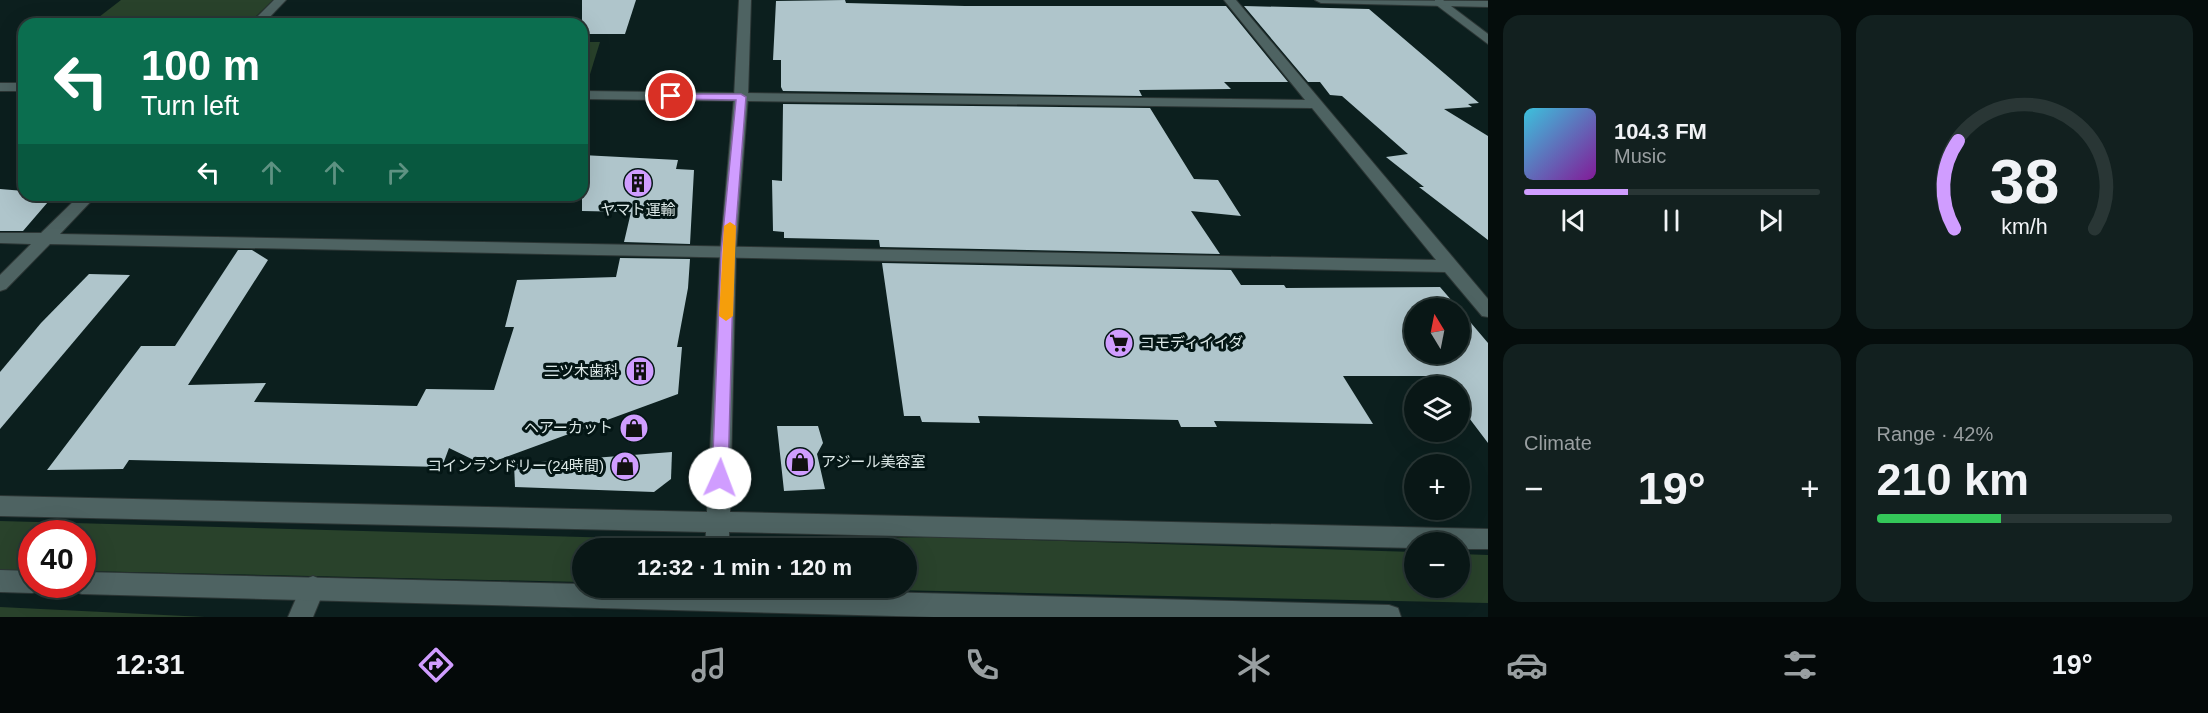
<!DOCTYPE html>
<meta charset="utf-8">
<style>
:root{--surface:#091716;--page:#12201f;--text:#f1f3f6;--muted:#999fa1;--line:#293635;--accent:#d09dff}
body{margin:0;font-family:Arial,"Noto Sans JP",sans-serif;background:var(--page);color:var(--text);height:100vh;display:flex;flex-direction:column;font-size:22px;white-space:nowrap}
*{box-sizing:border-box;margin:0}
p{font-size:20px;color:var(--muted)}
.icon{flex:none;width:33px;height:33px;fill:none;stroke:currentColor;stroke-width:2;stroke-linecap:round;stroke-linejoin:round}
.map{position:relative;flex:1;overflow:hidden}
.side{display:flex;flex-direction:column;gap:15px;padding:15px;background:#050d0c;width:720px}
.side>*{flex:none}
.top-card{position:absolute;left:18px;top:18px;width:570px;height:183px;border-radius:18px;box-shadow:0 6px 24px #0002,0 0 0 2px var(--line);background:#0b6e4f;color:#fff;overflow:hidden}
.needle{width:39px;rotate:350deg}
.fabs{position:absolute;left:1404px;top:298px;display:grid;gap:12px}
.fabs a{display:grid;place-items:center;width:66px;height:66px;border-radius:50%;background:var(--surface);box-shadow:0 6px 24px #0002,0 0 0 2px var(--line);font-size:30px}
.speed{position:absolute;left:18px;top:520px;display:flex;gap:12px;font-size:30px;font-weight:700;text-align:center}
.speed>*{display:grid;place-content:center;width:78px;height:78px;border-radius:50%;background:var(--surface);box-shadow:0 6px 24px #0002,0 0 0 2px var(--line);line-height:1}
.speed .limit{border:9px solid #d22;background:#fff;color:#111}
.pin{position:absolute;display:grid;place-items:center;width:51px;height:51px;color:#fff;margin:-26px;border:3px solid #fff;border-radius:50%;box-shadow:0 2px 6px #0007}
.me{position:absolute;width:66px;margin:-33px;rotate:2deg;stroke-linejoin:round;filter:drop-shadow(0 0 4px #0008)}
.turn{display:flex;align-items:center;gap:21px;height:126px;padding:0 24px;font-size:27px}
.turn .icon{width:78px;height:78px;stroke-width:2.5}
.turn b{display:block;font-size:42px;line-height:51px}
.lanes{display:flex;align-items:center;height:57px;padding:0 24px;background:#0003;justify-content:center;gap:30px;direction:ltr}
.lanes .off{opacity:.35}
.big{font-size:45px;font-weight:800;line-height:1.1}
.side .widget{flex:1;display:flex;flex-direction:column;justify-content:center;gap:9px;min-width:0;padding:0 21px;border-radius:18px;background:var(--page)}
.side .dial{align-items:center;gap:0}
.dial svg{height:156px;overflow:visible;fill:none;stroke:var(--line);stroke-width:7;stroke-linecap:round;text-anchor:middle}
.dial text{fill:var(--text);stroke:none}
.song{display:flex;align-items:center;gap:18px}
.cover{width:72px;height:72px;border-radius:9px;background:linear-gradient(135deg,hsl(190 70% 55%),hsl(290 70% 35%))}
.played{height:6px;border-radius:3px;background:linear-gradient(90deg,var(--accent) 35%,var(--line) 35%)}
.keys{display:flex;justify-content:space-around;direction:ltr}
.heat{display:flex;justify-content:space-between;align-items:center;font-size:33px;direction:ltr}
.charge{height:9px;border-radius:4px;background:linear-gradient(90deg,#34c759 42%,var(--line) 0)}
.side .tiles{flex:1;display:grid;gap:15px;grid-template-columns:repeat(2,1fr)}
.trip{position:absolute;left:572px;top:538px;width:345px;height:60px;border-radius:30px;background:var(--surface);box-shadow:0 6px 24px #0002,0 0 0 2px var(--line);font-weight:800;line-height:60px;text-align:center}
.menu{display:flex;height:96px;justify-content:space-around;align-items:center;background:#040909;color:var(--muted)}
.menu .icon{width:42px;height:42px}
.menu .active{color:var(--accent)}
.menu b{font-size:27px;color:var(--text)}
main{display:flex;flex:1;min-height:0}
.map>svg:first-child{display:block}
.green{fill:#29422b}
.building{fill:#afc5cb}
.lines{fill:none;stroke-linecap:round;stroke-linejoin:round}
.street-casing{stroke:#2c3635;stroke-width:2}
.secondary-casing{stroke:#2c3635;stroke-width:2}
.street{fill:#4e6362;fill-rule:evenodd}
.secondary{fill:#4e6362;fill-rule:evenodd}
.route{fill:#d09dff;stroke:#8766a6;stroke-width:1.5}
.slow{fill:#f59e0b}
.labels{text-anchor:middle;stroke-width:6;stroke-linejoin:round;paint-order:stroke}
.poi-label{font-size:15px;fill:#dce8e7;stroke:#041615;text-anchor:end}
</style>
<main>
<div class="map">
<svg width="1488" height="617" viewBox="0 0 1488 617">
<rect width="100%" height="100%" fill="#0c1f1e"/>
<g class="green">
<path d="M121 0H273L248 24H90Z"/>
<path d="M582 42H600L586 87H582Z"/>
<path d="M0 521 621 538 636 545 638 549H582V582L83 571 82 534H32L31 570H0Z"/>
<path d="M933 537 1414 552V588H1460V554L1488 555V603L803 588H906V549H784L799 539Z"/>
<path d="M0 607 205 617H0Z"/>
</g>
<g class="building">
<path d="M582 0H636L625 34H582Z"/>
<path d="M845 0 846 3 965 6H1226L1288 82H1224L1231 89 1139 90 1142 96 783 91 781 87V60H773L776 1Z"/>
<path d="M1244 6 1369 9 1479 103 1468 104 1472 107 1444 109 1488 136V240L1419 187H1424L1386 157 1408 154 1342 96 1330 95 1320 82H1308Z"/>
<path d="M783 104 1150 108 1194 179 1218 180 1241 216 1191 211 1220 254 880 247 879 240 784 238V232L773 231 772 180 782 181Z"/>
<path d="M582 155 678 160 676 169 694 170 690 244 624 242 631 212 582 211Z"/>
<path d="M0 189 24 191V195H54L23 231H0Z"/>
<path d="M238 250H252L268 260 188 385 266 383 254 402 417 406 426 389 494 390 514 327H505L517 280 616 277 620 258 690 259 688 288 677 347H682L678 394 484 465 449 448 442 467 129 460 123 469 47 470 141 346H175Z"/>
<path d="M882 263 1231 270 1241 285H1284L1286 288 1440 287 1459 309H1414V354H1460V310L1488 343V443L1460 406V387H1445L1436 376H1343L1373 424 1214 421 1217 427H1181L1178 420 978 416 980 423 922 422 920 416H904Z"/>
<path d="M89 274 130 275 0 429V372L41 323Z"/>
<path d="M777 426H818L823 443 817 454 825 489 784 491Z"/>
<path d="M672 452 671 479 654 492 515 487 514 464Z"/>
</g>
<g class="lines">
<g class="street-casing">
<g id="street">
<path d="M274 0H286L263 24H250Z"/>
<path d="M1224 0H1236L1488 299V317L1482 316 1445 272 50 244 6 289 0 291V275L31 244 0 243V233H41L80 195H97L60 234 1436 260 1312 108 582 99V91L1305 100Z"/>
<path d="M1435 0H1443L1488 34V44L1435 4Z"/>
<rect x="0" y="83" width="24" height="8"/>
<path d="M313 576 322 580 325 588 313 617H288L304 580Z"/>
</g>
</g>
<g class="secondary-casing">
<g id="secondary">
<path d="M739 0H751L748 97 736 252 730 512 1488 529V549H1460V543H1414V548L729 532V549H705L706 532 0 516V496L707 512 720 252 734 97Z"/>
<path d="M1315 0 1488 1V7L1321 3Z"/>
<path d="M0 570 32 571V585H43L41 590 32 593 0 592Z"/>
<path d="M82 572 582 584V588H726L1389 605 1398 608 1401 617H933L82 594 73 591 71 585H82Z"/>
</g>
</g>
<use href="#street" class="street"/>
<use href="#secondary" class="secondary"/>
</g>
<path class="route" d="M667 94H741L746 97 734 252 728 478 726 483H714L712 478 721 252 736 100 671 99 667 98Z"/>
<path class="slow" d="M730 222 736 226 733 316 726 321 719 316 724 226Z"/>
<defs>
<g id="building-disc" transform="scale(1.5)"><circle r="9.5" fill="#d09dff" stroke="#041615"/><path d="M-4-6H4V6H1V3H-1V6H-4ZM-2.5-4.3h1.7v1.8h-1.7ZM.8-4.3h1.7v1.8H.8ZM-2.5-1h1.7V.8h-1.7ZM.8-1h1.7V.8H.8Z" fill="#111"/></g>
<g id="supermarket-disc" transform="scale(1.5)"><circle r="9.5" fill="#d09dff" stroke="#041615"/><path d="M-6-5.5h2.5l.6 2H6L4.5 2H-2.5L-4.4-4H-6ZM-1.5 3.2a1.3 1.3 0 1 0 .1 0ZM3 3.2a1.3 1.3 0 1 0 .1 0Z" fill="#111"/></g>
<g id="shop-disc" transform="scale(1.5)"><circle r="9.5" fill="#d09dff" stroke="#041615"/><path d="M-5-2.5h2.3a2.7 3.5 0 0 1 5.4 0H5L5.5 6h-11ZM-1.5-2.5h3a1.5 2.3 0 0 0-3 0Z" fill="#111"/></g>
</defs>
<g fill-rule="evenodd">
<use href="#building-disc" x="638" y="183"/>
<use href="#supermarket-disc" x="1119" y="343"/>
<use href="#building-disc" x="640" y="371"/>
<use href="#shop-disc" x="634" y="428"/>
<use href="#shop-disc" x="800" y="462"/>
<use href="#shop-disc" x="625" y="466"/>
</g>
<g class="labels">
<g class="poi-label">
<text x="638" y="215" text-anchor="middle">ヤマト運輸</text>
<text x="1140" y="348" text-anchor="start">コモディイイダ</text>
<text x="619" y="376">二ツ木歯科</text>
<text x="613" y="433">ヘアーカット</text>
<text x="821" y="467" text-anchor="start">アジール美容室</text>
<text x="604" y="471">コインランドリー(24時間)</text>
</g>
</g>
</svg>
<div class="fabs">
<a><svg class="needle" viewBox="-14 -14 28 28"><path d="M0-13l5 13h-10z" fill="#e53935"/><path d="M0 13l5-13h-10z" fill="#999fa1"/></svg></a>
<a><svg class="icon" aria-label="layers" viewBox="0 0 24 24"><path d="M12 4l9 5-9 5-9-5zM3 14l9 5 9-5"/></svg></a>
<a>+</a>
<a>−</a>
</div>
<div class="speed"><div class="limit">40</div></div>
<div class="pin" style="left:671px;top:96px;background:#d93025"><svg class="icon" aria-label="arrive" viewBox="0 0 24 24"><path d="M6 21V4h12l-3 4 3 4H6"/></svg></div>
<svg class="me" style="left:720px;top:478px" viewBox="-20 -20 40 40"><circle r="19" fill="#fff"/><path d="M0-13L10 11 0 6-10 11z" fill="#d09dff"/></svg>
<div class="trip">12:32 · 1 min · 120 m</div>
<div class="top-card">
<div class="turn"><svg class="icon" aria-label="left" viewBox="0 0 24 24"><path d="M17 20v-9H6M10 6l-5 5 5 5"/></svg><div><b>100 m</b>Turn left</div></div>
<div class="lanes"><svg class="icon" aria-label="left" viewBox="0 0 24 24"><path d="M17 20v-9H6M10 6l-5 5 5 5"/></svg><svg class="icon off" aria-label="ahead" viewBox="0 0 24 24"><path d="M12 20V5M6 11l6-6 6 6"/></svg><svg class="icon off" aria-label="ahead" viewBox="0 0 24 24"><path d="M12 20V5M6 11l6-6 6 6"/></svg><svg class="icon off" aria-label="right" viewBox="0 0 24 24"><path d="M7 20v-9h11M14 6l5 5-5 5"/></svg></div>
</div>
</div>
<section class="side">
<div class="tiles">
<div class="widget">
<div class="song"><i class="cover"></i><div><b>104.3 FM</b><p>Music</p></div></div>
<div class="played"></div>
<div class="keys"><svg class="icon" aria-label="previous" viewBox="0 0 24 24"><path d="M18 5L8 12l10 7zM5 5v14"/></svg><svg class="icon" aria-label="pause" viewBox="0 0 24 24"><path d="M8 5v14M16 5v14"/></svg><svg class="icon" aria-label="next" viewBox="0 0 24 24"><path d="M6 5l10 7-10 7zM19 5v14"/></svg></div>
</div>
<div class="widget dial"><svg viewBox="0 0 100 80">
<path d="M14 69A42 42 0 1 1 86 69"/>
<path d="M14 69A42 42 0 0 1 16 24" stroke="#d09dff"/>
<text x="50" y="56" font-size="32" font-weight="700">38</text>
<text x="50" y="72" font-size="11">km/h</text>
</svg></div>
<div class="widget"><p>Climate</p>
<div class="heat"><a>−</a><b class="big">19°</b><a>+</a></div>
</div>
<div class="widget"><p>Range · 42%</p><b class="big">210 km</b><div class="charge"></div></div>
</div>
</section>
</main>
<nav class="menu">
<b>12:31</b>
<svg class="icon active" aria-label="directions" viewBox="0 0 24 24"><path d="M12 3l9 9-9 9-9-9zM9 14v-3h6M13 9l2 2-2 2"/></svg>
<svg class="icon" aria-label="music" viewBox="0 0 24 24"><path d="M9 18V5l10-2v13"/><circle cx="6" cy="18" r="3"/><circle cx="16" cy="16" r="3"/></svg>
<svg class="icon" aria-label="phone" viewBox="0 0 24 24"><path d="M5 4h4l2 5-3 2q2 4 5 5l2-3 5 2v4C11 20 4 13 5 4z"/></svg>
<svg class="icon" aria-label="climate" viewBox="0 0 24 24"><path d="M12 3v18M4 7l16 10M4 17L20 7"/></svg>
<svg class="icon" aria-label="car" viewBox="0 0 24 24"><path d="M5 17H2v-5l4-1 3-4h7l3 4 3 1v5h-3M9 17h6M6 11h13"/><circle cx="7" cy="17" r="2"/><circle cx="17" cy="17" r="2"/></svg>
<svg class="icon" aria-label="filters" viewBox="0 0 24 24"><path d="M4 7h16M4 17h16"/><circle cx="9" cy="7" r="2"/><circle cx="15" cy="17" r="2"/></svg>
<b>19°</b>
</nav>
